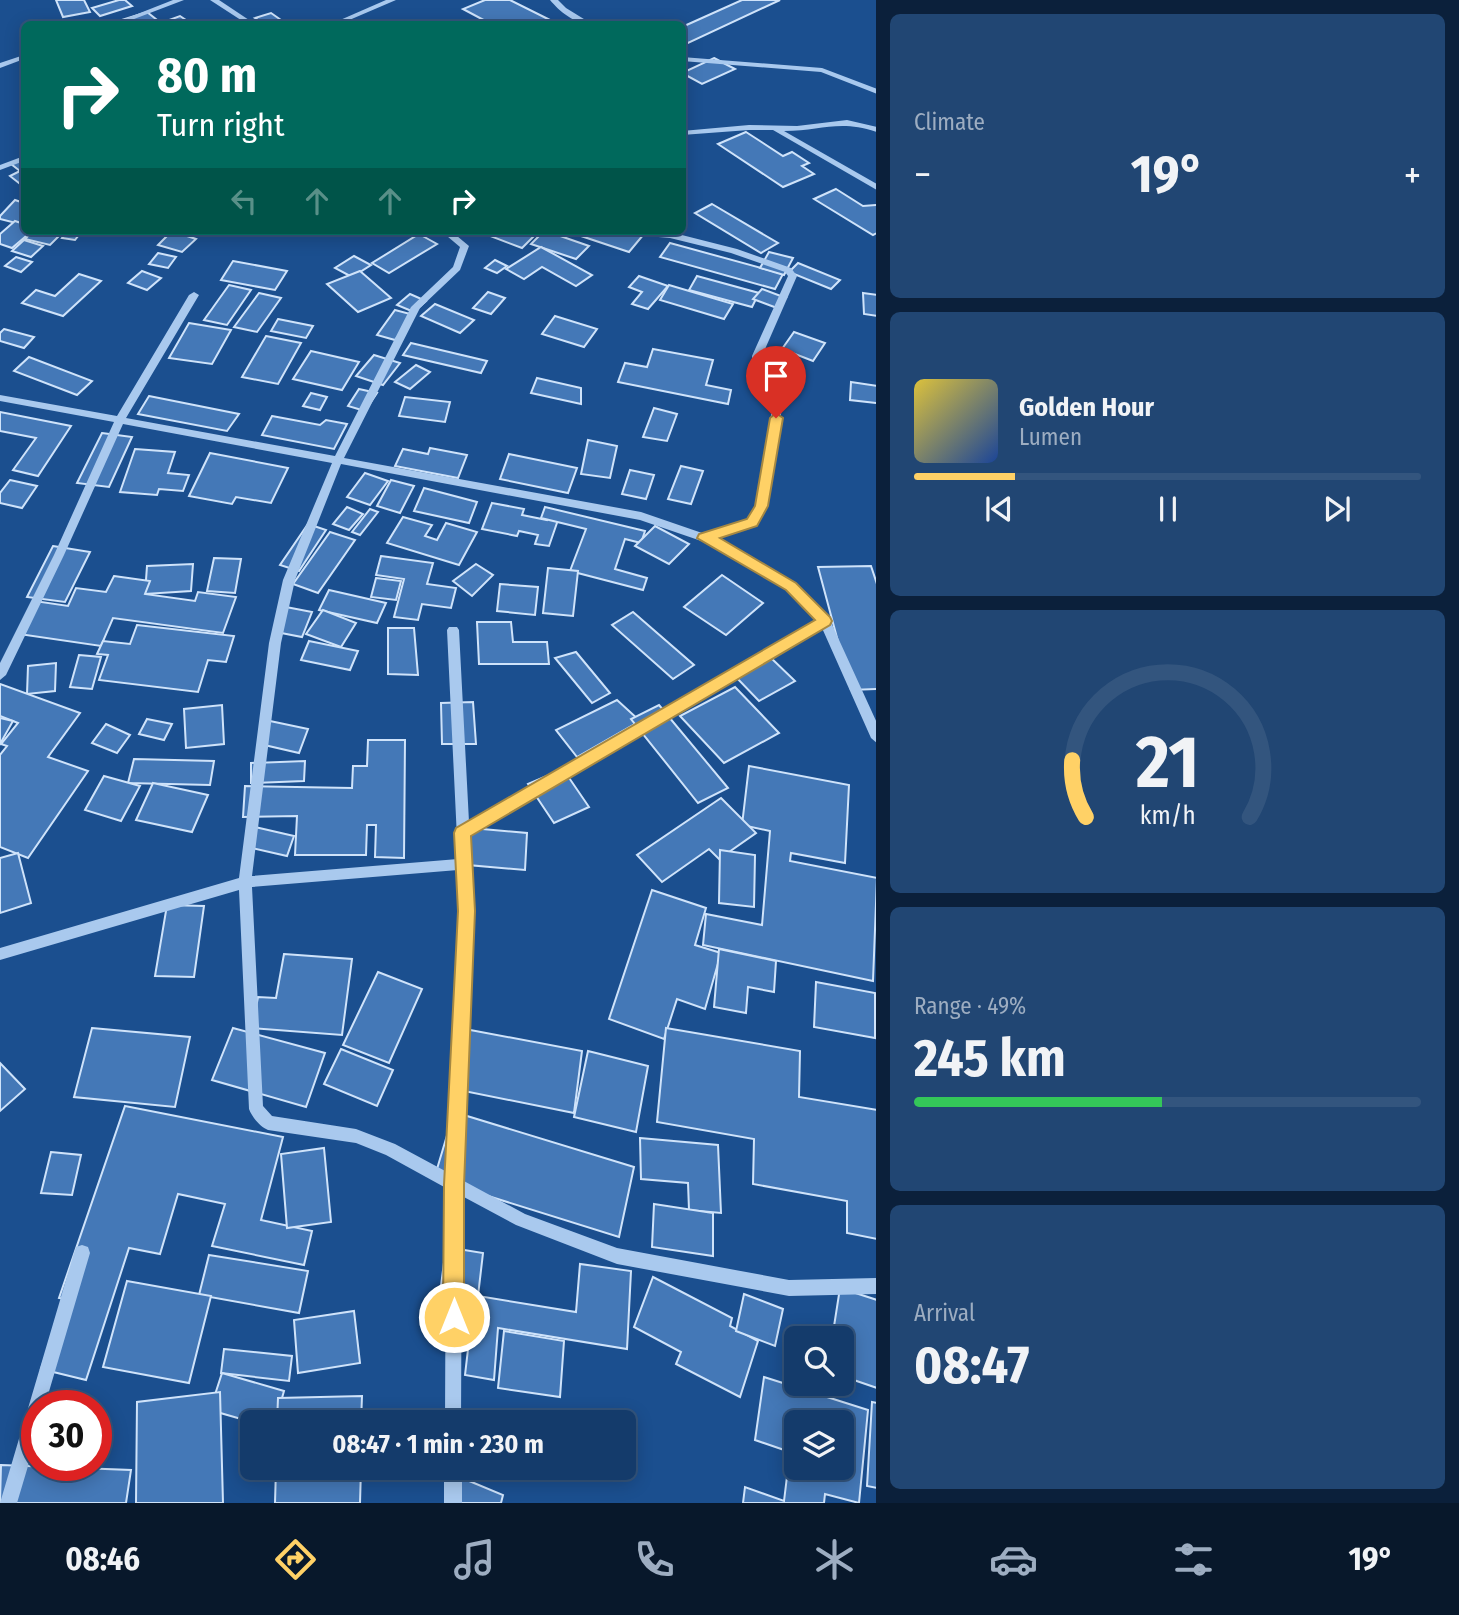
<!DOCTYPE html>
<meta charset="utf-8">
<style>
:root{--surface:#143b6b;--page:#214673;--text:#f1f3f6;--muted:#9dadc1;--line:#33557e;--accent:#ffd166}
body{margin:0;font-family:"Fira Sans Condensed",sans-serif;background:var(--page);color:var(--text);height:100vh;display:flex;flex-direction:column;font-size:26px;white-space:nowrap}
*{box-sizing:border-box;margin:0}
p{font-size:23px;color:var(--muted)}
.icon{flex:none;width:38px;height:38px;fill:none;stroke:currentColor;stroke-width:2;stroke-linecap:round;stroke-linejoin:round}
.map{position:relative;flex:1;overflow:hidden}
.drawer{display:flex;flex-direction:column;gap:14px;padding:14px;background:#0b203b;width:583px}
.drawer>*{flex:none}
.hud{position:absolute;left:21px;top:21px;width:665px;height:214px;border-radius:10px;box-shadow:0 4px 18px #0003,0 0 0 2px var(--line);background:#00695c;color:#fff;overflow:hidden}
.tools{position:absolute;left:784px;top:1326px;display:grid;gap:14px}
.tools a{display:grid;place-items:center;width:70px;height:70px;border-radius:10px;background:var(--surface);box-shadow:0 4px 18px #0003,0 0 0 2px var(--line);font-size:35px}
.speed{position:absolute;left:21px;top:1390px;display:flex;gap:14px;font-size:35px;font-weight:700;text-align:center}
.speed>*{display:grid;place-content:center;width:91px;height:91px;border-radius:50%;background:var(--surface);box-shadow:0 4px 18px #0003,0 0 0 2px var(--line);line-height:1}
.speed .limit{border:10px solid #d22;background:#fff;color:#111}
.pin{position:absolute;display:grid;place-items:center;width:60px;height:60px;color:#fff;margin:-72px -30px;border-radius:50% 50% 50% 0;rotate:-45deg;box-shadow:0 0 7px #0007}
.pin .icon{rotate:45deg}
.me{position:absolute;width:77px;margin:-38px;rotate:0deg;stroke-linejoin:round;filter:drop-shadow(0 0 5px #0008)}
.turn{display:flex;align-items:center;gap:24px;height:147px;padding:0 21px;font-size:32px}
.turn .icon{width:91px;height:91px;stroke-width:2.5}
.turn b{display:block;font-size:49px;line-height:60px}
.lanes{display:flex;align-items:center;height:66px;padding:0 21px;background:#0003;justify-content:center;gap:35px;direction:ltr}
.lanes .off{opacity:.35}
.big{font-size:52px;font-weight:700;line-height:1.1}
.drawer .widget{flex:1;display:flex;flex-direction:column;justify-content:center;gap:10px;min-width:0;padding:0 24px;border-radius:10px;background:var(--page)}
.drawer .dial{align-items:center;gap:0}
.dial svg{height:182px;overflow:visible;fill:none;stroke:var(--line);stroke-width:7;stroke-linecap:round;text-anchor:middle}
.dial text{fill:var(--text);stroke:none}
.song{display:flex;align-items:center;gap:21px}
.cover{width:84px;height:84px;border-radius:10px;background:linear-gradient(135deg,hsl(50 70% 55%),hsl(220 70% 35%))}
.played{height:7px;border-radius:4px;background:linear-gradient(90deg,var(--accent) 20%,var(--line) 20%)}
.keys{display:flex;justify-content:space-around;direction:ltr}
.heat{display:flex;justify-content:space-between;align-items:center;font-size:38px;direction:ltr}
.charge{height:10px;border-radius:5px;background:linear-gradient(90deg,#34c759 49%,var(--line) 0)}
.trip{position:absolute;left:240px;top:1410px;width:396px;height:70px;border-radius:10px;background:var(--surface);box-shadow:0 4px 18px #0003,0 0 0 2px var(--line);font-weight:700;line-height:70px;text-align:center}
.menu{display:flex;height:112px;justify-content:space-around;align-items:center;background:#08182b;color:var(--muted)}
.menu .icon{width:49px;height:49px}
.menu .selected{color:var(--accent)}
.menu b{font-size:32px;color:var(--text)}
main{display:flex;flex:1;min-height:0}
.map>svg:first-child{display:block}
.building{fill:#4478b7;stroke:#cfe3fa;stroke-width:2;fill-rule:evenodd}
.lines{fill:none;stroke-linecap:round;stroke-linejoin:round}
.minor{fill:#a9c9ee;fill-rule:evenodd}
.route{fill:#ffd166;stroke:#a68842;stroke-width:2}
</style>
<main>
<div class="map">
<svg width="877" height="1503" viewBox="0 0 877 1503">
<rect width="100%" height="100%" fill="#1b4f8f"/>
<g class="building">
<path d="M56 0H84L90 12 63 17Z"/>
<path d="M119 0H125L132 6 100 16 92 8Z"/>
<path d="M485 0H510L558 24H491L463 9Z"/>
<path d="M742 0H780L688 43 682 41V27Z"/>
<path d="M147 12 161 23 180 16 192 24H109Z"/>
<path d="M271 13 281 20 264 24 255 18Z"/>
<path d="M714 58 735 69 702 84 682 73Z"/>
<path d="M746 132 783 156 792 152 809 163 802 166 814 174 783 187 718 144Z"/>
<path d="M24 158V187L10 176 20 171 11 164Z"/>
<path d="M836 189 863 206 877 205V233L873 235 814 199Z"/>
<path d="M15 200 24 203V225L0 219V216Z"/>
<path d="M712 204 778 243 761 253 695 213Z"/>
<path d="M15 221 24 224V231H32L12 248 0 244V234Z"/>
<path d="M33 231H64L50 245 25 239Z"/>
<path d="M67 231H82L75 240 62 238Z"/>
<path d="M172 231 196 239 182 252 158 245Z"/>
<path d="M489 231H539L522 248 485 234Z"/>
<path d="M544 231H546L589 246 576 259 531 244Z"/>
<path d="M566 231H634L644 234 629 252Z"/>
<path d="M419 234 437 244 389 273 372 263Z"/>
<path d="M24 240 43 246 31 257 12 251Z"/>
<path d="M670 243 783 274 775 289 660 257Z"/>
<path d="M541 247 592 275 576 286 542 267 524 279 506 269Z"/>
<path d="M769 252 793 258 784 275 760 268Z"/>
<path d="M158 253 176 257 168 268 149 264Z"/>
<path d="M354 256 371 265 352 277 335 268Z"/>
<path d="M16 257 32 262 21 272 5 266Z"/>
<path d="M495 260 507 266 497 273 485 268Z"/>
<path d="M233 261 287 271 275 290 221 280Z"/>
<path d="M798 263 840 280 831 289 789 272Z"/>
<path d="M142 271 161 278 147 290 128 283Z"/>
<path d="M360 271 391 298 358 312 327 284Z"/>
<path d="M79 274 101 281 63 316 22 303 36 290 55 296Z"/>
<path d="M639 276 668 286 648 309 632 304 642 292 629 287Z"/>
<path d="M697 276 759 293 752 307 689 290Z"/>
<path d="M229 285 251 290 227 325 204 320Z"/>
<path d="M669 285 733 304 724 319 660 300Z"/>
<path d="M762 289 786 298 777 308 753 299Z"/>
<path d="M488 292 505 298 491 314 473 308Z"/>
<path d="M259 293 281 298 257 332 234 327Z"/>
<path d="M863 293 877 295V316L864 314Z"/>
<path d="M410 294 426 301 414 312 397 305Z"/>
<path d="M435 304 474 320 460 333 421 316Z"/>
<path d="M395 310 414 315 395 340 377 335Z"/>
<path d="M555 316 597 329 584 347 542 334Z"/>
<path d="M278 319 313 326 306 338 271 331Z"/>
<path d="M189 323 231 330 212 364 169 358Z"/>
<path d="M4 329 34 337 24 348 0 341V333Z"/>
<path d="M794 332 825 343 813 361 782 349Z"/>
<path d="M266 336 301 343 278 384 242 377Z"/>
<path d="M411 343 487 361 481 373 403 355Z"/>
<path d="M653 349 713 360 706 385 731 390 728 404 618 382 625 363 647 367Z"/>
<path d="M311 351 359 362 342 390 293 379Z"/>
<path d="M374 355 400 363 383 385 356 376Z"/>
<path d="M29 357 92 381 77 395 14 371Z"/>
<path d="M416 365 430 372 410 389 395 382Z"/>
<path d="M537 378 581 388V404L531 393Z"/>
<path d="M851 382 877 386V403L850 400Z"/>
<path d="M359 389 377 393 365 411 348 406Z"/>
<path d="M311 393 327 397 320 410 303 406Z"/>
<path d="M149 396 239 414 227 431 138 414Z"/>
<path d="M405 397 450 402 445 422 399 416Z"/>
<path d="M654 408 677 414 667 441 643 437Z"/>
<path d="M0 412 71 426 38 476 13 470 36 438 0 431Z"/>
<path d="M272 416 320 425 326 420 347 424 334 449 262 435Z"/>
<path d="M102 433 132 437 109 487 77 483Z"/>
<path d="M588 440 617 446 610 478 581 474Z"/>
<path d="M430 448 467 455 458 478 395 466 403 449 428 454Z"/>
<path d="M135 449 175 452 168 473 189 475 183 491 159 489 157 495 120 492Z"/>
<path d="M210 453 288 468 271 503 236 497 232 504 189 496Z"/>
<path d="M509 454 577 468 568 493 500 479Z"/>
<path d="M681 466 703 471 691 504 668 499Z"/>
<path d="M630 470 654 475 646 499 622 494Z"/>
<path d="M365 473 388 481 370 505 347 497Z"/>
<path d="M10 480 37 486 22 508 0 503V493Z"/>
<path d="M391 480 414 486 400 513 377 506Z"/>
<path d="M424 488 477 502 469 523 414 511Z"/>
<path d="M492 503 524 509 522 515 547 520 549 515 559 517 549 546 535 544 538 535 519 531 517 536 482 529Z"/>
<path d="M347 507 363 514 349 530 333 524Z"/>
<path d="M545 507 645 531 641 543 625 539 615 569 647 578 643 590 570 571 586 529 541 518Z"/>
<path d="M370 509 378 512 360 535 352 532Z"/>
<path d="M403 517 432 525 425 536 437 540 446 523 477 532 459 565 387 543Z"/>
<path d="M308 524 326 530 299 571 280 565Z"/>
<path d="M655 526 689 544 669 564 635 546Z"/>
<path d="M330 532 355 540 318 593 293 584Z"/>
<path d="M53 546 90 552 65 602 27 597Z"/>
<path d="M381 556 433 563 427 584 456 588 451 608 422 604 418 620 394 617 404 579 376 575Z"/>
<path d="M214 558 241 559 235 593 207 591Z"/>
<path d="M193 564 191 591 145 594 147 566Z"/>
<path d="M476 564 493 575 472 596 453 581Z"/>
<path d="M871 566 877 584V689L851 690 818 567Z"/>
<path d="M548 568 578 571 573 616 543 613Z"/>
<path d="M722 575 763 603 726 635 684 607Z"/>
<path d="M114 576 150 581 145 594 195 601 198 592 236 597 223 633 113 618 101 646 19 634 35 601 68 606 76 588 106 592Z"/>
<path d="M376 578 401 581 396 600 371 597Z"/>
<path d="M500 584 538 587 535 615 497 611Z"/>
<path d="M329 590 386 603 377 623 319 610Z"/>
<path d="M286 607 312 612 302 637 276 632Z"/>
<path d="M323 610 356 623 341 647 306 634Z"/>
<path d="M633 612 694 665 673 679 612 625Z"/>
<path d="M477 622H511L513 642H547L549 664H479Z"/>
<path d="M137 625 234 636 226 662 208 660 198 692 99 680 108 655 97 654 103 641 130 644Z"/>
<path d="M388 628H414L418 675 388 674Z"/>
<path d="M309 641 358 651 350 670 301 660Z"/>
<path d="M576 652 610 693 592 703 555 658Z"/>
<path d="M79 655 101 657 92 689 70 687Z"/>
<path d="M769 656 795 681 759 701 734 675Z"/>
<path d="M56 663 55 691 27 694 28 666Z"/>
<path d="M0 684 80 713 48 757 88 771 28 858 0 847V755L7 746 1 744 18 723 0 716Z"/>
<path d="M735 687 779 733 724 763 680 716Z"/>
<path d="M617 700 640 721 577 757 556 730Z"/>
<path d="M473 702 476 744H442L441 703Z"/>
<path d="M222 705 224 744 186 748 184 709Z"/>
<path d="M659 705 728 788 698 803 631 719Z"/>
<path d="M0 718 13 721 0 744Z"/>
<path d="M147 719 172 724 164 740 139 734Z"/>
<path d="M270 721 308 729 299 753 260 744Z"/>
<path d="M106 724 130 735 117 753 92 743Z"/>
<path d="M368 740H405L404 858 375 857 376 825H367L366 855H295L297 816 243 817 245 786 352 788 353 766H367Z"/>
<path d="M134 759 214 761 210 785 128 783Z"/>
<path d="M305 761 304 781 251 783V763Z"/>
<path d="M749 766 849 785 845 863 791 853 790 861 877 878 873 981 703 945 706 914 762 925 770 831 742 825Z"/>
<path d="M563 769 589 807 554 823 528 784Z"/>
<path d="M104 776 140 786 121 821 85 810Z"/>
<path d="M153 783 208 795 192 832 136 820Z"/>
<path d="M721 798 756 833 719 859 709 849 662 882 637 855Z"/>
<path d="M255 827 294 836 287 856 247 847Z"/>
<path d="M471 828 527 833 525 870 468 865Z"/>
<path d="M720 850 755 855 754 907 719 903Z"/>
<path d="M18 853 31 903 0 913V858Z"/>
<path d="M652 890 706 908 695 945 721 953 705 1009 677 999 664 1039 609 1019Z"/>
<path d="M167 905 204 906 194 977 155 976Z"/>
<path d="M719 949 776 961 774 992 748 987 746 1013 714 1007Z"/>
<path d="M284 954 352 959 342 1035 252 1028 258 997 276 998Z"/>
<path d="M378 972 422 989 389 1063 343 1045Z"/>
<path d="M816 982 875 993V1038L814 1027Z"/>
<path d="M92 1028 190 1037 175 1107 74 1097Z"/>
<path d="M233 1028 325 1053 306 1107 212 1080Z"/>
<path d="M666 1028 800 1051 799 1097 877 1110V1239L847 1233V1201L753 1184 754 1139 657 1122Z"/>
<path d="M465 1029 582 1051 574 1113 454 1089Z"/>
<path d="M341 1049 393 1070 377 1106 324 1084Z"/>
<path d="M588 1051 648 1066 636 1132 574 1117Z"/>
<path d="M0 1063 25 1089 0 1111Z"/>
<path d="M125 1106 283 1137 261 1220 312 1231 304 1265 212 1246 225 1204 178 1194 160 1254 129 1248 86 1380 41 1369 65 1299 59 1298Z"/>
<path d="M454 1112 634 1167 619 1237 434 1179Z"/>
<path d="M640 1138 718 1145 721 1213 689 1210 688 1183 641 1179Z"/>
<path d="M324 1148 331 1222 287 1228 281 1154Z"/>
<path d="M51 1152 81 1155 72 1195 41 1193Z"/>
<path d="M654 1204 713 1213V1256L652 1247Z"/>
<path d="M446 1247 483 1253 478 1296 576 1312 580 1264 631 1271 627 1349 498 1328 494 1380 465 1375 472 1315 438 1309Z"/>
<path d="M209 1255 308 1271 299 1313 199 1295Z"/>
<path d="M653 1277 732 1318 730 1326 758 1341 740 1397 676 1364 681 1352 634 1327Z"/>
<path d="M127 1281 211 1296 189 1383 103 1367Z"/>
<path d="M840 1288 877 1300V1388L842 1376V1339H832Z"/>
<path d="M744 1294 783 1309 775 1346 736 1331Z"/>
<path d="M354 1311 360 1363 298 1373 294 1320Z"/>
<path d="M504 1331 564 1341 560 1397 498 1388Z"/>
<path d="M224 1349 292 1356 289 1381 221 1373Z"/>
<path d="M222 1373 284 1391 275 1423H255L210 1410Z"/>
<path d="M764 1377 868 1410 859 1503 825 1494 824 1503H743L745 1487 784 1501 790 1452 755 1440ZM796 1423H842V1468H796Z"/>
<path d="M220 1392 223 1503H136L137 1402Z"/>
<path d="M362 1396 361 1423H277L278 1398Z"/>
<path d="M872 1402 877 1403V1488L867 1486Z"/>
<path d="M1 1465 131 1470 126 1503H0Z"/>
<path d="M276 1468H361L360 1503H275Z"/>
<path d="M462 1478 503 1495 501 1503H455Z"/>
</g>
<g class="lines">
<g class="minor">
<path d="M173 0H184L121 24H112Z"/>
<path d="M210 0H219L255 24H247Z"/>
<path d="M386 0H396L340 24H331Z"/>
<path d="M550 0H558L566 8 592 24C576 25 560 12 550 0Z"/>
<path d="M24 55V59L0 68V63Z"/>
<path d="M682 57 822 68 877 89V94L821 72 682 61Z"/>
<path d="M682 83 686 85V91L682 93Z"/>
<path d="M847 120 877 127V132C839 119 821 131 784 131L877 184V190L773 130H749L682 135V131L749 125 797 126Z"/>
<path d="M24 156V161L0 170V165Z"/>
<path d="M441 231H451L469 246 460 270 420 308 344 458 641 512 705 534 748 520 756 506 773 403 753 381 752 356 788 276 785 272 731 253 670 238 624 234 620 231 670 232 737 249 791 268 797 276 762 356 763 380 783 402 766 506 756 526 717 538 795 583 829 618 877 723V743L871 738 822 628 470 835 474 911 462 1180 525 1214 617 1248 789 1280 877 1278V1294L789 1296 617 1264 516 1225 462 1196 461 1423H445L446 1188 386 1155 356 1143 268 1130C260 1127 252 1117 249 1109L239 890 0 960V948L239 878 269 643 283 580 332 463 123 424 64 555 6 675 0 680V663L54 555 114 422 0 401V395L117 416 189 295 194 292 199 295 126 418 335 456 411 307 453 267 460 247ZM341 464 640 520 713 545 787 589 817 620 469 822 459 630 457 627H449L447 630 458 859 252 876 281 643 295 580ZM458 870 460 911 447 1172 395 1144 356 1129 272 1116 263 1106 252 887Z"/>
<path d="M82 1245 88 1247 90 1253 45 1405H37V1436L17 1503H0L74 1253 76 1247Z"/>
<rect x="444" y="1468" width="18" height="35"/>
</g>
</g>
<path class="route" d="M776 413 783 418 768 506 757 526 720 538 796 583 830 617 832 621 830 625 471 836 475 911 464 1185V1317L461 1325 454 1328 446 1325 443 1317 444 1185 458 911 454 833 456 828 815 620 786 590 697 538 699 534 747 519 755 506 770 418Z"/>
</svg>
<div class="tools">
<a><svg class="icon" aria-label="search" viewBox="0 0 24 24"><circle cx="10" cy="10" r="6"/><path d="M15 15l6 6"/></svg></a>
<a><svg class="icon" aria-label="layers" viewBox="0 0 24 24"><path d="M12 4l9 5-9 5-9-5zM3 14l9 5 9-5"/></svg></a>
</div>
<div class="speed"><div class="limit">30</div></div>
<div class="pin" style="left:776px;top:418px;background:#d93025"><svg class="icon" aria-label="arrive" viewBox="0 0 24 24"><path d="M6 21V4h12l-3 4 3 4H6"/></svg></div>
<svg class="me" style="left:454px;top:1317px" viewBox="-20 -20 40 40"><circle r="17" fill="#ffd166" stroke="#fff" stroke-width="3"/><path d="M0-11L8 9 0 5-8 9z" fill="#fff"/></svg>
<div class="trip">08:47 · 1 min · 230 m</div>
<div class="hud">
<div class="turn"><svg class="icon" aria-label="right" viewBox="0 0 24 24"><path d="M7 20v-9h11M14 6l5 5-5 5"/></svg><div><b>80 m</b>Turn right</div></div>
<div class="lanes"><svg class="icon off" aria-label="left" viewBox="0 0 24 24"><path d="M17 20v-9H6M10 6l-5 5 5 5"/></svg><svg class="icon off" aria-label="ahead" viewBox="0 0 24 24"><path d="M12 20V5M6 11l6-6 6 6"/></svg><svg class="icon off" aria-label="ahead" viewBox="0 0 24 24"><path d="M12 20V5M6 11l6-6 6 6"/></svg><svg class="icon" aria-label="right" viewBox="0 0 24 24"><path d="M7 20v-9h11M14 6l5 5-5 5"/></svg></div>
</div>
</div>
<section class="drawer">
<div class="widget"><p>Climate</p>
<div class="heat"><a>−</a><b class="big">19°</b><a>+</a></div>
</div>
<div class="widget">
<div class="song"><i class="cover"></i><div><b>Golden Hour</b><p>Lumen</p></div></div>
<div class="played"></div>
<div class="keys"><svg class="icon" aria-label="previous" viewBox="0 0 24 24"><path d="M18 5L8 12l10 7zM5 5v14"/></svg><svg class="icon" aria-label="pause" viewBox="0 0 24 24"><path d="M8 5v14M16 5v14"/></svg><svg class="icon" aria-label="next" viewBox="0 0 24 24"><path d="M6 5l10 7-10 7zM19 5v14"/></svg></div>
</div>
<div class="widget dial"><svg viewBox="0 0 100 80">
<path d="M14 69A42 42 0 1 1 86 69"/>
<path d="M14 69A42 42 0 0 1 8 44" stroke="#ffd166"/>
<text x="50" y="56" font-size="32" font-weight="700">21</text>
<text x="50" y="72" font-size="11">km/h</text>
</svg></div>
<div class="widget"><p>Range · 49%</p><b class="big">245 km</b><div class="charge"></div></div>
<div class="widget"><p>Arrival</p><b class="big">08:47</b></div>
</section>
</main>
<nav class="menu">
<b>08:46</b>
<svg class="icon selected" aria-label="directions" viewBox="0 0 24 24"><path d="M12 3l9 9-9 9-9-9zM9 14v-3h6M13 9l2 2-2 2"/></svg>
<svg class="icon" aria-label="music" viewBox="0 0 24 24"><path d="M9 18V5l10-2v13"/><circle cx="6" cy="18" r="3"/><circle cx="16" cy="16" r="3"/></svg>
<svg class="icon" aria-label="phone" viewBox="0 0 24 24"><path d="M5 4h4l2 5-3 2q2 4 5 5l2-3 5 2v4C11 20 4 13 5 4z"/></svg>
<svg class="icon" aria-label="climate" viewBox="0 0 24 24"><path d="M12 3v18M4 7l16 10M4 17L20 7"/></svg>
<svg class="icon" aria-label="car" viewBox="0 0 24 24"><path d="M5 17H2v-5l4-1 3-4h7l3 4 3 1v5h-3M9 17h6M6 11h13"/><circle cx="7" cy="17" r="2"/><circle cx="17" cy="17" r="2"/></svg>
<svg class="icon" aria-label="filters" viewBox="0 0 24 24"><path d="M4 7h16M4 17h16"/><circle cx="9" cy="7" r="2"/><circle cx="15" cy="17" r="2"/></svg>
<b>19°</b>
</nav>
